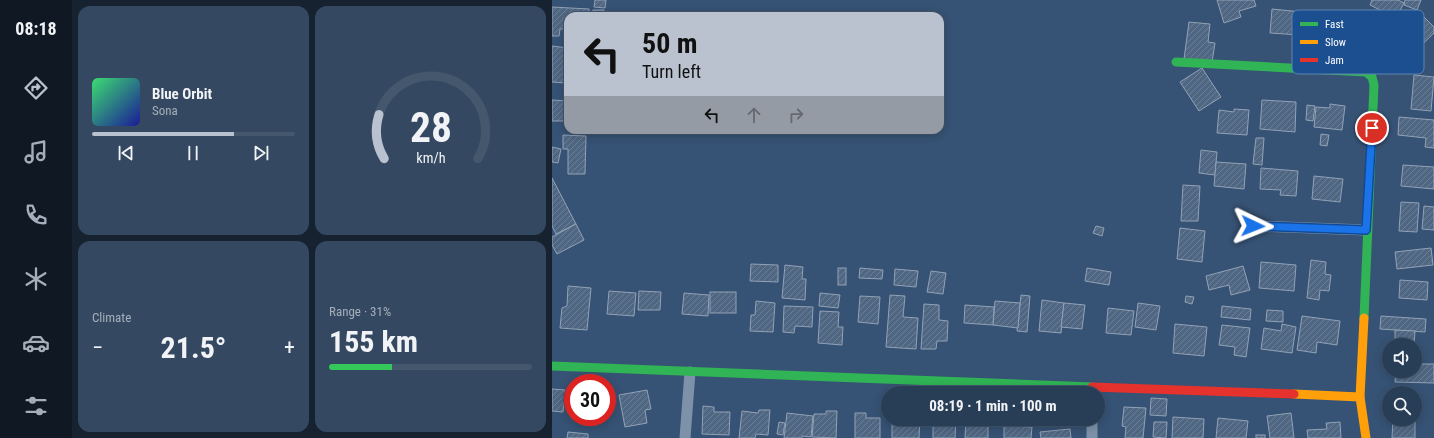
<!DOCTYPE html>
<meta charset="utf-8">
<style>
:root{--surface:#283e57;--page:#344961;--text:#f1f3f6;--muted:#a5aeba;--line:#44576d;--accent:#b9c2ce}
body{margin:0;font-family:"Roboto Condensed",sans-serif;background:var(--page);color:var(--text);height:100vh;display:flex;flex-direction:column;font-size:15px;white-space:nowrap}
*{box-sizing:border-box;margin:0}
p{font-size:13px;color:var(--muted)}
.icon{flex:none;width:22px;height:22px;fill:none;stroke:currentColor;stroke-width:2;stroke-linecap:round;stroke-linejoin:round}
.map{position:relative;flex:1;overflow:hidden}
.details{display:flex;flex-direction:column;gap:6px;padding:6px;background:#162230;width:480px}
.details>*{flex:none}
.hud{position:absolute;left:12px;top:12px;width:380px;height:122px;border-radius:12px;box-shadow:0 2px 10px #0003,0 0 0 1px var(--line);background:#b9c2ce;color:#111;overflow:hidden}
.controls{position:absolute;left:830px;top:338px;display:grid;gap:8px}
.controls a{display:grid;place-items:center;width:40px;height:40px;border-radius:50%;background:var(--surface);box-shadow:0 2px 10px #0003,0 0 0 1px var(--line);font-size:20px}
.speed{position:absolute;left:12px;top:374px;display:flex;gap:8px;font-size:20px;font-weight:700;text-align:center}
.speed>*{display:grid;place-content:center;width:52px;height:52px;border-radius:50%;background:var(--surface);box-shadow:0 2px 10px #0003,0 0 0 1px var(--line);line-height:1}
.speed .limit{border:6px solid #d22;background:#fff;color:#111}
.pin{position:absolute;display:grid;place-items:center;width:34px;height:34px;color:#fff;margin:-17px;border:2px solid #fff;border-radius:50%;box-shadow:0 1px 4px #0007}
.me{position:absolute;width:44px;margin:-22px;rotate:92deg;stroke-linejoin:round;filter:drop-shadow(0 0 3px #0008)}
.turn{display:flex;align-items:center;gap:14px;height:84px;padding:0 12px;font-size:18px}
.turn .icon{width:52px;height:52px;stroke-width:2.5}
.turn b{display:block;font-size:28px;line-height:34px}
.lanes{display:flex;align-items:center;height:38px;padding:0 12px;background:#0003;justify-content:center;gap:20px;direction:ltr}
.lanes .off{opacity:.35}
.big{font-size:30px;font-weight:700;line-height:1.1}
.details .tile{flex:1;display:flex;flex-direction:column;justify-content:center;gap:6px;min-width:0;padding:0 14px;border-radius:12px;background:var(--page)}
.details .dial{align-items:center;gap:0}
.dial svg{height:104px;overflow:visible;fill:none;stroke:var(--line);stroke-width:7;stroke-linecap:round;text-anchor:middle}
.dial text{fill:var(--text);stroke:none}
.song{display:flex;align-items:center;gap:12px}
.cover{width:48px;height:48px;border-radius:6px;background:linear-gradient(135deg,hsl(140 70% 55%),hsl(240 70% 35%))}
.played{height:4px;border-radius:2px;background:linear-gradient(90deg,var(--accent) 70%,var(--line) 70%)}
.keys{display:flex;justify-content:space-around;direction:ltr}
.heat{display:flex;justify-content:space-between;align-items:center;font-size:22px;direction:ltr}
.charge{height:6px;border-radius:3px;background:linear-gradient(90deg,#34c759 31%,var(--line) 0)}
.details .tiles{flex:1;display:grid;gap:6px;grid-template-columns:repeat(2,1fr)}
.trip{position:absolute;left:329px;top:386px;width:224px;height:40px;border-radius:20px;background:var(--surface);box-shadow:0 2px 10px #0003,0 0 0 1px var(--line);font-weight:700;line-height:40px;text-align:center}
main{display:flex;flex:1;min-height:0}
.tab-bar{display:flex;flex-direction:column;width:72px;justify-content:space-around;align-items:center;background:#101923;color:var(--muted)}
.tab-bar .icon{width:28px;height:28px}
.tab-bar .current{color:var(--accent)}
.tab-bar b{font-size:18px;color:var(--text)}
.map>svg:first-child{display:block}
.building{fill:url(#building-hatch);stroke:#92a2b6}
.lines{fill:none;stroke-linecap:round;stroke-linejoin:round}
.street{stroke:#7d92a8;stroke-width:11}
.fast{stroke:#30b455;stroke-width:9}
.slow{stroke:#ff9f0a;stroke-width:9}
.jam{stroke:#e5322d;stroke-width:9}
.route-casing{stroke:#114b97;stroke-width:10}
.route{stroke:#1a73e8;stroke-width:7}
.key{fill:#1b4f8f;stroke:#5f84b1;stroke-width:1}
.key-label{font-size:11px;fill:#fff}
</style>
<main>
<nav class="tab-bar">
<b>08:18</b>
<svg class="icon current" aria-label="directions" viewBox="0 0 24 24"><path d="M12 3l9 9-9 9-9-9zM9 14v-3h6M13 9l2 2-2 2"/></svg>
<svg class="icon" aria-label="music" viewBox="0 0 24 24"><path d="M9 18V5l10-2v13"/><circle cx="6" cy="18" r="3"/><circle cx="16" cy="16" r="3"/></svg>
<svg class="icon" aria-label="phone" viewBox="0 0 24 24"><path d="M5 4h4l2 5-3 2q2 4 5 5l2-3 5 2v4C11 20 4 13 5 4z"/></svg>
<svg class="icon" aria-label="climate" viewBox="0 0 24 24"><path d="M12 3v18M4 7l16 10M4 17L20 7"/></svg>
<svg class="icon" aria-label="car" viewBox="0 0 24 24"><path d="M5 17H2v-5l4-1 3-4h7l3 4 3 1v5h-3M9 17h6M6 11h13"/><circle cx="7" cy="17" r="2"/><circle cx="17" cy="17" r="2"/></svg>
<svg class="icon" aria-label="filters" viewBox="0 0 24 24"><path d="M4 7h16M4 17h16"/><circle cx="9" cy="7" r="2"/><circle cx="15" cy="17" r="2"/></svg>
</nav>
<section class="details">
<div class="tiles">
<div class="tile">
<div class="song"><i class="cover"></i><div><b>Blue Orbit</b><p>Sona</p></div></div>
<div class="played"></div>
<div class="keys"><svg class="icon" aria-label="previous" viewBox="0 0 24 24"><path d="M18 5L8 12l10 7zM5 5v14"/></svg><svg class="icon" aria-label="pause" viewBox="0 0 24 24"><path d="M8 5v14M16 5v14"/></svg><svg class="icon" aria-label="next" viewBox="0 0 24 24"><path d="M6 5l10 7-10 7zM19 5v14"/></svg></div>
</div>
<div class="tile dial"><svg viewBox="0 0 100 80">
<path d="M14 69A42 42 0 1 1 86 69"/>
<path d="M14 69A42 42 0 0 1 10 35" stroke="#b9c2ce"/>
<text x="50" y="56" font-size="32" font-weight="700">28</text>
<text x="50" y="72" font-size="11">km/h</text>
</svg></div>
<div class="tile"><p>Climate</p>
<div class="heat"><a>−</a><b class="big">21.5°</b><a>+</a></div>
</div>
<div class="tile"><p>Range · 31%</p><b class="big">155 km</b><div class="charge"></div></div>
</div>
</section>
<div class="map">
<svg width="882" height="438" viewBox="0 0 882 438">
<defs>
<pattern id="building-hatch" width="6" height="6" patternUnits="userSpaceOnUse"><rect width="6" height="6" fill="#506783"/><path d="M-1 1l2-2M0 6l6-6M5 7l2-2" fill="none" stroke="#6a7e96"/></pattern>
</defs>
<rect width="100%" height="100%" fill="#365274"/>
<g class="building">
<path d="M43 0H54L53 8 42 7Z"/>
<path d="M665 0H702L704 6 687 11 689 17 672 23Z"/>
<path d="M820 0H846L852 3 844 18 818 5Z"/>
<path d="M853 0H869L865 10 852 5Z"/>
<path d="M0 7 37 9V16H16V29H8L7 36H0Z"/>
<path d="M720 9 750 12 748 35 718 33Z"/>
<path d="M41 10H52L51 16H40Z"/>
<path d="M871 16 882 27V33L852 62 838 48Z"/>
<path d="M637 22 658 24 656 42 663 43 660 62 632 59Z"/>
<path d="M0 46 16 48 14 83 0 82Z"/>
<path d="M650 68 669 97 647 111 628 82Z"/>
<path d="M862 75 882 77 879 111 859 109Z"/>
<path d="M0 100 16 101V121H0Z"/>
<path d="M710 100 744 102 743 132 708 129Z"/>
<path d="M778 104 793 106 790 130 762 127 764 107 778 108Z"/>
<path d="M755 105 763 106 761 121 754 120Z"/>
<path d="M682 109 697 110 695 135 665 133 667 110 682 112Z"/>
<path d="M847 117 882 120V148L873 147 874 138 846 135Z"/>
<path d="M769 134 777 135 775 146 768 145Z"/>
<path d="M11 135 34 136 33 174H16V149H11Z"/>
<path d="M704 138H712L710 165 701 164Z"/>
<path d="M0 147 9 149 6 163 0 162Z"/>
<path d="M649 150 665 152 663 175 647 173Z"/>
<path d="M664 162 694 164 692 189 662 186Z"/>
<path d="M851 165 882 167V189L849 186Z"/>
<path d="M709 168 746 171 744 196 728 195 729 190 708 189Z"/>
<path d="M762 176 791 179 788 202 760 199Z"/>
<path d="M0 178 24 224 4 234 0 226Z"/>
<path d="M631 185 648 186 646 221H629Z"/>
<path d="M849 202 867 203 865 232 847 231Z"/>
<path d="M872 206 882 207V230L870 229Z"/>
<path d="M24 224 32 240 5 254 0 245V237Z"/>
<path d="M544 226 552 228 550 236 541 233Z"/>
<path d="M628 228 653 231 650 262 625 259Z"/>
<path d="M879 248 881 265 845 269 843 252Z"/>
<path d="M759 260 774 262 773 274 779 275 777 291 768 290 767 300 755 298Z"/>
<path d="M709 262 744 265 742 291 707 288Z"/>
<path d="M199 264 226 265V282L198 281Z"/>
<path d="M233 265 251 267 250 279H254L253 300 230 298Z"/>
<path d="M691 266 698 290 679 295 677 285 657 290 654 276Z"/>
<rect x="286" y="268" width="8" height="17"/>
<path d="M308 268 331 270 330 279 307 278Z"/>
<path d="M535 268 559 272 557 285 533 281Z"/>
<path d="M343 269 366 271 364 287 342 285Z"/>
<path d="M379 271 394 273 391 294 375 292Z"/>
<path d="M848 280 876 282 875 300 847 298Z"/>
<path d="M16 286 39 288 35 330 8 328 10 308 15 306Z"/>
<path d="M57 291 84 293 82 316 55 314Z"/>
<path d="M87 291 109 292 108 310H86Z"/>
<rect x="158" y="292" width="26" height="21"/>
<path d="M132 293 157 295 156 316 130 314Z"/>
<path d="M268 293 288 295 286 308 267 306Z"/>
<path d="M338 295 353 296 351 317 366 318 364 349 334 347Z"/>
<path d="M469 295 478 296 475 332 465 331Z"/>
<path d="M308 296 328 297 326 324 306 322Z"/>
<path d="M634 296 642 297 640 304 633 302Z"/>
<path d="M490 300 512 303 509 333 487 331Z"/>
<path d="M204 301 223 303 221 332 198 331 199 315H203Z"/>
<path d="M443 301 468 303 466 328 441 325Z"/>
<path d="M512 303 533 305 530 329 509 327Z"/>
<path d="M586 303 608 306 604 330 583 327Z"/>
<path d="M372 304 387 305V320L396 321 395 341H385L384 349H369Z"/>
<path d="M413 305 442 307 441 325 412 323Z"/>
<path d="M232 306 261 307 260 327 243 326 242 333 231 332Z"/>
<path d="M670 306 699 309 698 320 669 317Z"/>
<path d="M556 308 582 311 579 335 554 333Z"/>
<path d="M715 310 731 311V322L714 321Z"/>
<path d="M268 311 287 312 286 327H291L290 345 266 343Z"/>
<path d="M750 316 788 321 785 345 765 342 764 353 745 350Z"/>
<path d="M829 316 874 319 873 332 828 329Z"/>
<path d="M623 324 655 327 652 356 621 353Z"/>
<path d="M730 324 744 327 740 353 709 349 712 328 729 331Z"/>
<path d="M670 325 698 328 694 357 682 355 683 347 667 345Z"/>
<path d="M843 330 863 331 862 345H843Z"/>
<path d="M863 364H882V383L843 382 844 371H863Z"/>
<path d="M0 389 13 390 11 412 0 411Z"/>
<path d="M95 390 99 409 93 410 95 423 73 427 67 395Z"/>
<path d="M599 398 615 399 614 416 598 415Z"/>
<path d="M151 406 162 407V412H178L177 435 150 434Z"/>
<path d="M572 407 594 408 591 438H573L574 427 570 426Z"/>
<path d="M207 410H218L216 435 204 434 203 438H187L190 411 206 413Z"/>
<path d="M274 411H285L284 438 260 437 262 414H274Z"/>
<path d="M235 413 261 416 259 437 250 436V438H232Z"/>
<path d="M303 413H314V418H328V438H303Z"/>
<path d="M739 413 742 438H718L715 416Z"/>
<path d="M621 417 652 419 651 438H620Z"/>
<path d="M666 418 696 421 694 438H664Z"/>
<path d="M340 419H368L367 438H340Z"/>
<path d="M381 419H404L403 438H381Z"/>
<path d="M414 419H436V438H413Z"/>
<path d="M841 419H863V438H840Z"/>
<path d="M227 422 233 423 231 435 225 434Z"/>
<path d="M602 422H615L614 438 601 437Z"/>
<path d="M788 422 789 438H756L755 430 775 429 774 423Z"/>
<path d="M452 426 480 427 479 438H452Z"/>
<path d="M518 429 519 438H489L488 432Z"/>
<path d="M16 432 36 434V438H15Z"/>
<rect x="704" y="435" width="9" height="3"/>
</g>
<g class="lines">
<g class="street">
<path d="M701 226 814 230"/>
<path d="M133 438 138 372"/>
<path d="M540 438V419"/>
</g>
<g class="fast">
<path d="M624 62 814 72 820 77 822 85 812 318"/>
<path d="M0 366 540 387"/>
</g>
<g class="slow">
<path d="M812 318 808 397 814 438"/>
<path d="M742 394 808 397"/>
</g>
<path class="jam" d="M540 387 742 394"/>
</g>
<g class="lines">
<g class="route-casing">
<path id="route" d="M701 226 814 230 820 128"/>
</g>
<use href="#route" class="route"/>
</g>
<rect x="740" y="10" width="132" height="64" rx="6" class="key"/>
<rect x="748" y="22" width="18" height="4" fill="#30b455"/>
<rect x="748" y="40" width="18" height="4" fill="#ff9f0a"/>
<rect x="748" y="58" width="18" height="4" fill="#e5322d"/>
<g class="key-label">
<text x="773" y="28">Fast</text>
<text x="773" y="46">Slow</text>
<text x="773" y="64">Jam</text>
</g>
</svg>
<div class="controls">
<a><svg class="icon" aria-label="sound" viewBox="0 0 24 24"><path d="M4 9h4l5-4v14l-5-4H4zM17 9q2 3 0 6"/></svg></a>
<a><svg class="icon" aria-label="search" viewBox="0 0 24 24"><circle cx="10" cy="10" r="6"/><path d="M15 15l6 6"/></svg></a>
</div>
<div class="speed"><div class="limit">30</div></div>
<div class="pin" style="left:820px;top:128px;background:#d93025"><svg class="icon" aria-label="arrive" viewBox="0 0 24 24"><path d="M6 21V4h12l-3 4 3 4H6"/></svg></div>
<svg class="me" style="left:701px;top:226px" viewBox="-20 -20 40 40"><path d="M0-17L14 15 0 8-14 15z" fill="#1a73e8" stroke="#fff" stroke-width="4"/></svg>
<div class="trip">08:19 · 1 min · 100 m</div>
<div class="hud">
<div class="turn"><svg class="icon" aria-label="left" viewBox="0 0 24 24"><path d="M17 20v-9H6M10 6l-5 5 5 5"/></svg><div><b>50 m</b>Turn left</div></div>
<div class="lanes"><svg class="icon" aria-label="left" viewBox="0 0 24 24"><path d="M17 20v-9H6M10 6l-5 5 5 5"/></svg><svg class="icon off" aria-label="ahead" viewBox="0 0 24 24"><path d="M12 20V5M6 11l6-6 6 6"/></svg><svg class="icon off" aria-label="right" viewBox="0 0 24 24"><path d="M7 20v-9h11M14 6l5 5-5 5"/></svg></div>
</div>
</div>
</main>
